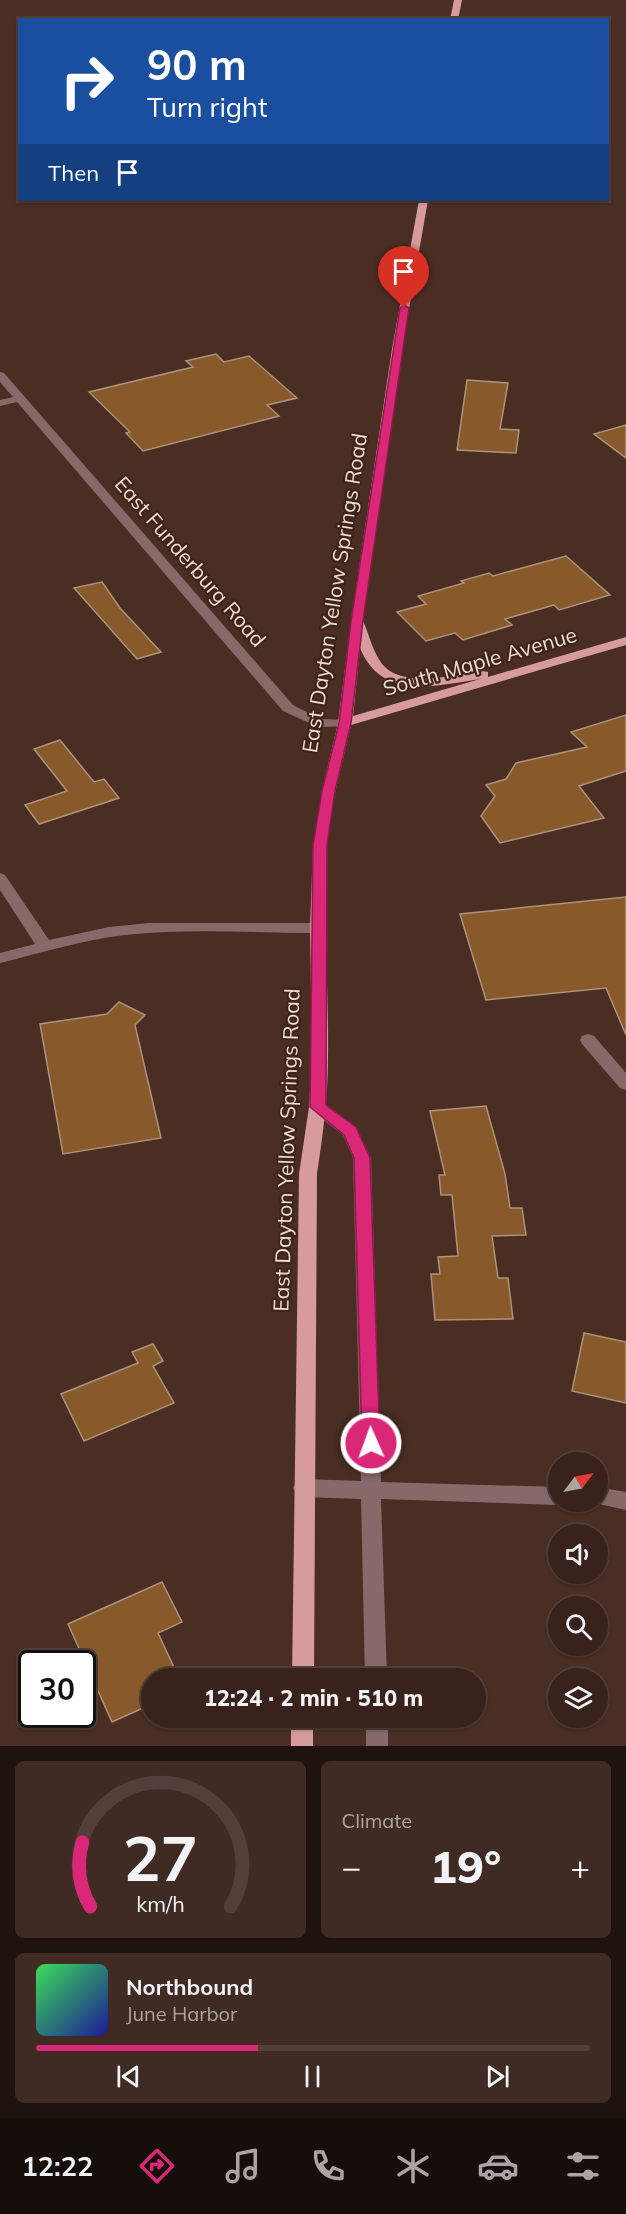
<!DOCTYPE html>
<meta charset="utf-8">
<style>
:root{--surface:#38221b;--page:#3f2a24;--text:#f1f3f6;--muted:#aba4a3;--line:#523f3a;--accent:#db2777}
body{margin:0;font-family:Mulish,sans-serif;background:var(--page);color:var(--text);height:100vh;display:flex;flex-direction:column;font-size:22px;white-space:nowrap}
*{box-sizing:border-box;margin:0}
p{font-size:20px;color:var(--muted)}
.icon{flex:none;width:33px;height:33px;fill:none;stroke:currentColor;stroke-width:2;stroke-linecap:round;stroke-linejoin:round}
.map{position:relative;height:1746px;overflow:hidden}
.sheet{display:flex;flex-direction:column;gap:15px;padding:15px;background:#1f130f;flex:1}
.sheet>*{flex:none}
.banner{position:absolute;left:18px;top:18px;width:591px;height:183px;border-radius:0px;box-shadow:0 2px 4px #0004,0 0 0 2px var(--line);background:#1a4fa0;color:#fff;overflow:hidden}
.needle{width:39px;rotate:58deg}
.buttons{position:absolute;left:548px;top:1452px;display:grid;gap:12px}
.buttons a{display:grid;place-items:center;width:60px;height:60px;border-radius:50%;background:var(--surface);box-shadow:0 2px 4px #0004,0 0 0 2px var(--line);font-size:30px}
.speed{position:absolute;left:18px;top:1650px;display:flex;gap:12px;font-size:30px;font-weight:700;text-align:center}
.speed>*{display:grid;place-content:center;width:78px;height:78px;border-radius:50%;background:var(--surface);box-shadow:0 2px 4px #0004,0 0 0 2px var(--line);line-height:1}
.speed .limit{border:3px solid #111;border-radius:9px;background:#fff;color:#111}
.pin{position:absolute;display:grid;place-items:center;width:51px;height:51px;color:#fff;margin:-62px -26px;border-radius:50% 50% 50% 0;rotate:-45deg;box-shadow:0 0 6px #0007}
.pin .icon{rotate:45deg}
.me{position:absolute;width:66px;margin:-33px;rotate:358deg;stroke-linejoin:round;filter:drop-shadow(0 0 4px #0008)}
.turn{display:flex;align-items:center;gap:21px;height:126px;padding:0 30px;font-size:27px}
.turn .icon{width:78px;height:78px;stroke-width:2.5}
.turn b{display:block;font-size:42px;line-height:51px}
.then{display:flex;align-items:center;height:57px;padding:0 30px;background:#0003;gap:12px;font-size:22px}
.big{font-size:45px;font-weight:800;line-height:1.1}
.sheet .tile{flex:1;display:flex;flex-direction:column;justify-content:center;gap:9px;min-width:0;padding:0 21px;border-radius:9px;background:var(--page)}
.sheet .dial{align-items:center;gap:0}
.dial svg{height:156px;overflow:visible;fill:none;stroke:var(--line);stroke-width:7;stroke-linecap:round;text-anchor:middle}
.dial text{fill:var(--text);stroke:none}
.song{display:flex;align-items:center;gap:18px}
.cover{width:72px;height:72px;border-radius:9px;background:linear-gradient(135deg,hsl(130 70% 55%),hsl(240 70% 35%))}
.played{height:6px;border-radius:3px;background:linear-gradient(90deg,var(--accent) 40%,var(--line) 40%)}
.keys{display:flex;justify-content:space-around;direction:ltr}
.heat{display:flex;justify-content:space-between;align-items:center;font-size:33px;direction:ltr}
.sheet .tiles{flex:1;display:grid;gap:15px;grid-template-columns:1fr 1fr}
.tile:last-child{grid-column:span 2}
.trip{position:absolute;left:141px;top:1668px;width:345px;height:60px;border-radius:30px;background:var(--surface);box-shadow:0 2px 4px #0004,0 0 0 2px var(--line);font-weight:800;line-height:60px;text-align:center}
.dock{display:flex;height:96px;justify-content:space-around;align-items:center;background:#160e0b;color:var(--muted)}
.dock .icon{width:42px;height:42px}
.dock .active{color:var(--accent)}
.dock b{font-size:27px;color:var(--text)}
.map>svg:first-child{display:block}
.building{fill:#885a2b;stroke:#ac927b;stroke-width:1.5}
.lines{fill:none;stroke-linecap:round;stroke-linejoin:round}
.minor{fill:#87696a;fill-rule:evenodd}
.major{fill:#d79a9d;fill-rule:evenodd}
.route{fill:#db2777;stroke:#8e194d;stroke-width:1.5}
.labels{text-anchor:middle;stroke-width:4.5;stroke-linejoin:round;paint-order:stroke}
.street-label{font-size:21px;fill:#efdcd5;stroke:#3f241a}
</style>
<div class="map">
<svg width="626" height="1746" viewBox="0 0 626 1746">
<rect width="100%" height="100%" fill="#4a2e24"/>
<g class="building">
<path d="M216 354 224 362 249 356 297 398 267 405 279 416 143 451 126 433 130 432 89 392 193 367 186 361Z"/>
<path d="M467 380 508 383 500 429 519 430 516 453 457 450Z"/>
<path d="M626 425V458L594 434Z"/>
<path d="M566 556 610 595 559 610 554 605 505 619 512 625 463 640 455 633 426 641 397 612 426 604 418 596 464 583 461 581 489 573 493 576Z"/>
<path d="M102 582 120 608 161 652 137 659 74 588Z"/>
<path d="M626 715V771L579 786 604 818 500 843 481 816 495 796 486 785 506 779 516 763 587 747 571 732Z"/>
<path d="M60 740 94 782 104 779 119 798 39 824 25 805 67 791 34 749Z"/>
<path d="M626 897V1035L606 988 486 1000 460 914Z"/>
<path d="M119 1002 145 1015 135 1025 161 1138 63 1154 40 1024 107 1014Z"/>
<path d="M486 1106 505 1174 510 1208H522L526 1235 492 1236 498 1278H508L513 1319 435 1320 431 1274H440L438 1257 458 1256 452 1195H441L439 1175H445L430 1111Z"/>
<path d="M584 1333 626 1342V1403L572 1391Z"/>
<path d="M153 1344 163 1361 153 1366 174 1403 84 1441 61 1394 138 1363 132 1352Z"/>
<path d="M162 1582 182 1622 158 1633 179 1678H152V1704L112 1722 68 1624Z"/>
</g>
<g class="lines">
<g class="minor">
<path d="M0 372 4 373 293 705 320 719 350 720 352 723 350 726 318 727 283 711 17 402 0 406V400L13 397 0 382Z"/>
<path d="M0 873 5 875 49 940 109 927 149 923H318L326 928 318 933C254 933 189 928 125 935 82 940 41 953 0 963V953L35 944 0 890Z"/>
<path d="M588 1034 594 1036 626 1073V1090L620 1088 582 1044 580 1040 582 1036Z"/>
<path d="M318 1101 324 1103 356 1127 371 1158 381 1482 558 1487V1502H566L558 1505 381 1499 387 1678H365L361 1499 303 1497 296 1494 293 1488 296 1482 303 1479 361 1481 353 1158 343 1135 312 1111 309 1107 312 1103Z"/>
<path d="M597 1487 626 1492V1510L590 1502H597Z"/>
<rect x="366" y="1718" width="22" height="28"/>
</g>
<g class="major">
<path d="M454 0H462L458 20H450Z"/>
<path d="M419 200H428L402 349 363 621C369 634 372 649 380 661 398 690 455 675 483 671L488 672V677L626 637V645L351 725C342 765 330 806 327 846 322 916 329 986 328 1056 328 1096 323 1135 317 1174L314 1678H292L299 1174 309 1107 312 1056 310 928 313 845 322 791 338 723 351 621 392 349ZM360 648C382 701 434 686 480 679L353 716Z"/>
<rect x="291" y="1718" width="22" height="28"/>
</g>
</g>
<path class="route" d="M404 305 409 308 363 621 351 723 335 791 327 845 326 1105 356 1127 370 1158 380 1443 377 1448 371 1451 365 1448 362 1443 354 1158 344 1135 310 1107 313 845 322 791 339 723 351 621 400 308Z"/>
<g class="labels">
<g class="street-label">
<text transform="translate(190 562) rotate(49)" y="7">East Funderburg Road</text>
<text transform="translate(335 593) rotate(-81)" y="7">East Dayton Yellow Springs Road</text>
<text transform="translate(480 662) rotate(-16)" y="7">South Maple Avenue</text>
<text transform="translate(287 1150) rotate(-88)" y="7">East Dayton Yellow Springs Road</text>
</g>
</g>
</svg>
<div class="buttons">
<a><svg class="needle" viewBox="-14 -14 28 28"><path d="M0-13l5 13h-10z" fill="#e53935"/><path d="M0 13l5-13h-10z" fill="#aba4a3"/></svg></a>
<a><svg class="icon" aria-label="sound" viewBox="0 0 24 24"><path d="M4 9h4l5-4v14l-5-4H4zM17 9q2 3 0 6"/></svg></a>
<a><svg class="icon" aria-label="search" viewBox="0 0 24 24"><circle cx="10" cy="10" r="6"/><path d="M15 15l6 6"/></svg></a>
<a><svg class="icon" aria-label="layers" viewBox="0 0 24 24"><path d="M12 4l9 5-9 5-9-5zM3 14l9 5 9-5"/></svg></a>
</div>
<div class="speed"><div class="limit">30</div></div>
<div class="pin" style="left:404px;top:308px;background:#d93025"><svg class="icon" aria-label="arrive" viewBox="0 0 24 24"><path d="M6 21V4h12l-3 4 3 4H6"/></svg></div>
<svg class="me" style="left:371px;top:1443px" viewBox="-20 -20 40 40"><circle r="17" fill="#db2777" stroke="#fff" stroke-width="3"/><path d="M0-11L8 9 0 5-8 9z" fill="#fff"/></svg>
<div class="trip">12:24 · 2 min · 510 m</div>
<div class="banner">
<div class="turn"><svg class="icon" aria-label="right" viewBox="0 0 24 24"><path d="M7 20v-9h11M14 6l5 5-5 5"/></svg><div><b>90 m</b>Turn right</div></div>
<div class="then">Then<svg class="icon" aria-label="arrive" viewBox="0 0 24 24"><path d="M6 21V4h12l-3 4 3 4H6"/></svg></div>
</div>
</div>
<section class="sheet">
<div class="tiles">
<div class="tile dial"><svg viewBox="0 0 100 80">
<path d="M14 69A42 42 0 1 1 86 69"/>
<path d="M14 69A42 42 0 0 1 10 36" stroke="#db2777"/>
<text x="50" y="56" font-size="32" font-weight="700">27</text>
<text x="50" y="72" font-size="11">km/h</text>
</svg></div>
<div class="tile"><p>Climate</p>
<div class="heat"><a>−</a><b class="big">19°</b><a>+</a></div>
</div>
<div class="tile">
<div class="song"><i class="cover"></i><div><b>Northbound</b><p>June Harbor</p></div></div>
<div class="played"></div>
<div class="keys"><svg class="icon" aria-label="previous" viewBox="0 0 24 24"><path d="M18 5L8 12l10 7zM5 5v14"/></svg><svg class="icon" aria-label="pause" viewBox="0 0 24 24"><path d="M8 5v14M16 5v14"/></svg><svg class="icon" aria-label="next" viewBox="0 0 24 24"><path d="M6 5l10 7-10 7zM19 5v14"/></svg></div>
</div>
</div>
</section>
<nav class="dock">
<b>12:22</b>
<svg class="icon active" aria-label="directions" viewBox="0 0 24 24"><path d="M12 3l9 9-9 9-9-9zM9 14v-3h6M13 9l2 2-2 2"/></svg>
<svg class="icon" aria-label="music" viewBox="0 0 24 24"><path d="M9 18V5l10-2v13"/><circle cx="6" cy="18" r="3"/><circle cx="16" cy="16" r="3"/></svg>
<svg class="icon" aria-label="phone" viewBox="0 0 24 24"><path d="M5 4h4l2 5-3 2q2 4 5 5l2-3 5 2v4C11 20 4 13 5 4z"/></svg>
<svg class="icon" aria-label="climate" viewBox="0 0 24 24"><path d="M12 3v18M4 7l16 10M4 17L20 7"/></svg>
<svg class="icon" aria-label="car" viewBox="0 0 24 24"><path d="M5 17H2v-5l4-1 3-4h7l3 4 3 1v5h-3M9 17h6M6 11h13"/><circle cx="7" cy="17" r="2"/><circle cx="17" cy="17" r="2"/></svg>
<svg class="icon" aria-label="filters" viewBox="0 0 24 24"><path d="M4 7h16M4 17h16"/><circle cx="9" cy="7" r="2"/><circle cx="15" cy="17" r="2"/></svg>
</nav>
